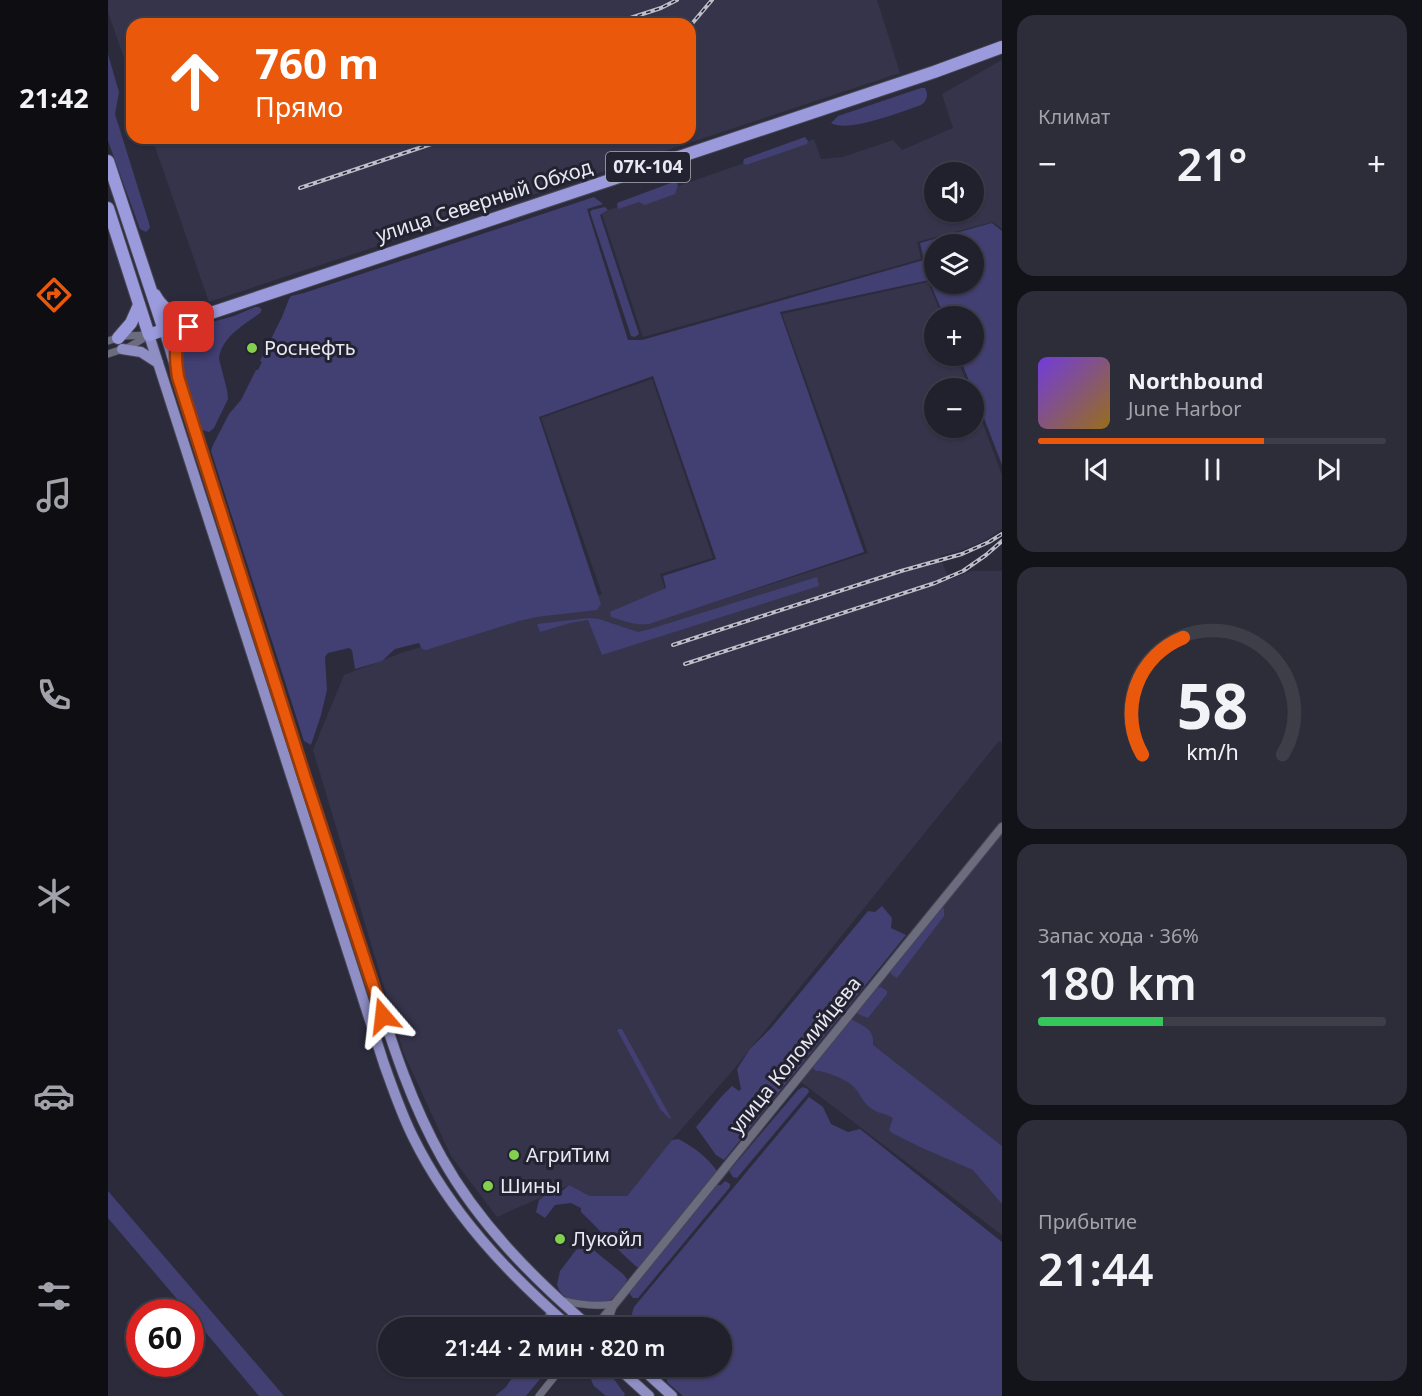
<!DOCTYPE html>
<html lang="ru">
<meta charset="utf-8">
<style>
:root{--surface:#21202d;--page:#2d2d39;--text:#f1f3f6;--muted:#a2a3aa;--line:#3e3e49;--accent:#ea580c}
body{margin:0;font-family:"Noto Sans",sans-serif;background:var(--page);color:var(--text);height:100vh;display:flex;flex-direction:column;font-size:22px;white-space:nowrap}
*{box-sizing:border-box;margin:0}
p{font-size:20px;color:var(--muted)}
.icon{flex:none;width:33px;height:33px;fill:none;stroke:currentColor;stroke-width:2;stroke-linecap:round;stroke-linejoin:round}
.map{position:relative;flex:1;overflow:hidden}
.side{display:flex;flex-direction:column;gap:15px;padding:15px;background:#121219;width:420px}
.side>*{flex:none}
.hud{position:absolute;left:18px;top:18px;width:570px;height:126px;border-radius:18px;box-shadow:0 2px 4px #0004,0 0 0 2px var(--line);background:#ea580c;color:#fff;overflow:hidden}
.tools{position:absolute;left:816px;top:162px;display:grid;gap:12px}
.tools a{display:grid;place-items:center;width:60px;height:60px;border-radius:50%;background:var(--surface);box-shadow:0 2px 4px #0004,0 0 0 2px var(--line);font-size:30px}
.speed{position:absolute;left:18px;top:1299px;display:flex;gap:12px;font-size:30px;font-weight:700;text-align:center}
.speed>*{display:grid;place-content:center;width:78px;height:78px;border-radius:50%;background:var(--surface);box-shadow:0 2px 4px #0004,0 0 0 2px var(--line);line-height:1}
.speed .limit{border:9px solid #d22;background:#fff;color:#111}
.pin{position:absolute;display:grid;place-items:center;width:51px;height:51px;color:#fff;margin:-26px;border-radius:12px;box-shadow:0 3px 9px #0006}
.me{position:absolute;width:66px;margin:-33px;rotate:343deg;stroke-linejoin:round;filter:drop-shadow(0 0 4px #0008)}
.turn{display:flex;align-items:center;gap:21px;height:126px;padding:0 30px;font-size:27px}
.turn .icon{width:78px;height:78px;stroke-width:2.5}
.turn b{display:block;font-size:42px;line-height:51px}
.big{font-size:45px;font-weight:600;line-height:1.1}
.side .card{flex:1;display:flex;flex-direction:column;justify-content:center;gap:9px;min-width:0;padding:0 21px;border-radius:18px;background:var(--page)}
.side .dial{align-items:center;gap:0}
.dial svg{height:156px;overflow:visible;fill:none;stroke:var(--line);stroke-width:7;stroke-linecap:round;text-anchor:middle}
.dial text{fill:var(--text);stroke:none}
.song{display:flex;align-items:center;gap:18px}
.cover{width:72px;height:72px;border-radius:9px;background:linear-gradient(135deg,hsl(260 70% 55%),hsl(40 70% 35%))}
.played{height:6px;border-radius:3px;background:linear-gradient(90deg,var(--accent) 65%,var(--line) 65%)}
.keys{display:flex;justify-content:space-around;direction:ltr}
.heat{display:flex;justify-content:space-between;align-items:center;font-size:33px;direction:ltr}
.charge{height:9px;border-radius:4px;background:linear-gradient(90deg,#34c759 36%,var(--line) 0)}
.trip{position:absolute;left:270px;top:1317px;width:354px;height:60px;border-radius:30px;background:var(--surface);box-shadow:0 2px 4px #0004,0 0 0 2px var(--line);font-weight:600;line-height:60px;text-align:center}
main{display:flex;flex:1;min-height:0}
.menu{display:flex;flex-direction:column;width:108px;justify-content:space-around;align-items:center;background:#0d0d12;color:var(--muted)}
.menu .icon{width:42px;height:42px}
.menu .current{color:var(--accent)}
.menu b{font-size:27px;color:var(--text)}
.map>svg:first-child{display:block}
.built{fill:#35344b;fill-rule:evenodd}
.green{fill:#423f72;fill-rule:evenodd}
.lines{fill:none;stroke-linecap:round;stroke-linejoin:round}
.minor-casing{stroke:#474754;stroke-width:8}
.tertiary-casing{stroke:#474754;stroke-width:10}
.primary-casing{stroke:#474754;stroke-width:12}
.trunk-casing{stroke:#474754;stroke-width:14}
.minor{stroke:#6c6c7f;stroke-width:7}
.tertiary{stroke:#6c6c7f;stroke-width:8}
.primary{stroke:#8f8ec5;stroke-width:10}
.trunk{stroke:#9b9adc;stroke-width:12}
.rail-casing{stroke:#bebeca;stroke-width:4}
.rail{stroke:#222231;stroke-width:1.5;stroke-dasharray:4.5;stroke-linecap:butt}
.route-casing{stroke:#983908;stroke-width:15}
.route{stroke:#ea580c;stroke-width:10}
.poi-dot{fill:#83d04e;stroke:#222231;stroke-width:2}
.labels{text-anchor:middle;stroke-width:6;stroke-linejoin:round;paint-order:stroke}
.shield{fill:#222231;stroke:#acadb8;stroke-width:1.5}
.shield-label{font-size:18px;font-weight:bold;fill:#e7e8f2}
.street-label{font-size:20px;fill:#e7e8f2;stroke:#222231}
.poi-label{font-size:20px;fill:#e7e8f2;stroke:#222231;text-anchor:start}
</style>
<main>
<nav class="menu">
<b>21:42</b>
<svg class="icon current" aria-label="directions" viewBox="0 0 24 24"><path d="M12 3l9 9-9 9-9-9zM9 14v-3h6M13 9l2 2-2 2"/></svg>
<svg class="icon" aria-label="music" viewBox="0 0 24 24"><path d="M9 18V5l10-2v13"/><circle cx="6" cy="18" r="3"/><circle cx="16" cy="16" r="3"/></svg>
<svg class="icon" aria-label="phone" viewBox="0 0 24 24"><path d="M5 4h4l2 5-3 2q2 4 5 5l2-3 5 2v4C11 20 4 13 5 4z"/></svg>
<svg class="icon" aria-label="climate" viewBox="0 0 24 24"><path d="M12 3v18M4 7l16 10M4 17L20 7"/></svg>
<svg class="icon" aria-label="car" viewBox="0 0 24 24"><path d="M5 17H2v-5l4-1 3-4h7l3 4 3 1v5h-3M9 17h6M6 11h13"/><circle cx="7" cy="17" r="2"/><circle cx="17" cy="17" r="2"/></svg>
<svg class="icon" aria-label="filters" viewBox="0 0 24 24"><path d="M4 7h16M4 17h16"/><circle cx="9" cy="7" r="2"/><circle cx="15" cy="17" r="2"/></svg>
</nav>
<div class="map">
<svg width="894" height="1396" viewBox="0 0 894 1396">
<rect width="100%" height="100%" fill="#2c2b3c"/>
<g class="built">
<path d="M0 0H769L792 73 101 302 44 138H582V24H24V81L0 12Z"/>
<path d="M894 60V229L885 222 809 242 813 259 535 337 494 214 501 210 706 139 713 159 735 157 785 140 794 150 845 128 834 94ZM826 172H866V212H826Z"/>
<path d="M820 282 834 316H826V356H848L861 388H826V428H866V400L894 475V529L876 541 854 550 832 556 841 580 863 571H894V743L891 741 626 1069 564 1140 519 1196H482L461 1185 389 1217 343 1156 296 1054 205 750 236 675 296 652 494 594 433 418 544 379 605 558 552 574 566 615 760 553 674 314Z"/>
<path d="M894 834V1235L693 1082Z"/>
</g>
<g class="green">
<path d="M0 54 11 92 7 114 41 223 42 228 38 232 32 229 0 141Z"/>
<path d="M813 88H817C821 95 819 101 813 105 793 112 740 133 723 123L730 116Z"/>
<path d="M697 137 700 141 699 144 638 165 635 163 636 159Z"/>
<path d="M568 181 570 185 567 194 537 205 531 202 510 209 509 203Z"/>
<path d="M486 197 495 204 479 209 520 340H534L816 260 812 243 884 223 894 231V465L866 392V388H864L851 356H866V316H836L821 280 672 312 756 552 541 624C528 626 516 621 503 617L502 612 504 611 558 588 555 576 608 559 545 376 431 417 493 604 489 610 428 617 411 621 318 650 314 649 311 643 287 649 274 661 247 669 244 650 241 648 220 653 217 657 219 690 213 715 203 745 196 741 103 451 105 445 121 414 133 400 148 370H150L154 362 152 361 174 317 181 299 183 296 196 293ZM826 244H866V284H826Z"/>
<path d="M497 207 500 210 492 215 531 334 527 337 523 336 482 212 484 210Z"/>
<path d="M147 307H151L154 310 152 313C136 325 113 337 111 359L119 390 120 399 106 428 101 432 94 430 75 370 73 358 77 337 96 324 126 316Z"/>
<path d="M709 577 711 586 494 655 480 620 462 623 432 632 429 624 481 618 491 619 530 632 542 629Z"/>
<path d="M774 906 784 918 783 928 798 935 616 1160 608 1155 588 1127 614 1096 624 1086 631 1091 633 1089 629 1069 642 1049 663 1028 760 911 767 912Z"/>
<path d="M834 907 836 909V916L789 978 783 974V969Z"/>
<path d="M773 987 779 991V994L760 1018 750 1014 749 1011 768 988Z"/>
<path d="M743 1019C755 1026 767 1029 765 1045L894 1146V1204L865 1170 812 1147 784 1133 781 1130 785 1118C778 1113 770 1114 764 1109 755 1103 753 1095 746 1087 740 1080 716 1070 708 1071L704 1067Z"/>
<path d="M511 1029H514L563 1118 562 1119 552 1109 509 1030Z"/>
<path d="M695 1087 700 1089 701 1092 629 1178 625 1177 621 1171 690 1090Z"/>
<path d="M701 1097 715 1107 723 1124 740 1132 752 1129 894 1242V1396H575L560 1383 554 1367 614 1366V1328L520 1327 526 1307Z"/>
<path d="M570 1139C585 1146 600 1158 609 1171L532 1267H529C509 1250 492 1230 473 1212V1208L463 1203 447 1205 437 1218 428 1212 431 1200 440 1193 454 1191 461 1185 482 1196H519L564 1140Z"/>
<path d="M617 1181 622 1184V1187L530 1298H525L521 1293 607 1185H613Z"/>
<path d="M0 1191 176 1396H151L83 1315 82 1312H80L0 1218Z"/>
<path d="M477 1247 483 1248 515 1274 519 1279 517 1286 513 1291 501 1301 493 1304 460 1299 455 1295 451 1290 449 1284 452 1271 468 1250Z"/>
<path d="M411 1367H442L418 1396H387L398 1387Z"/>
<path d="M496 1371C506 1376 510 1386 517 1394L516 1396H498L486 1386 483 1380 487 1376 490 1377Z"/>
</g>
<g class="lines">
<g class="minor-casing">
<g id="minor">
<path d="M0 341 17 336 38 335"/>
<path d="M0 354 21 347 41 335"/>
<path d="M453 1300C471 1305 487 1307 506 1304L501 1319 500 1328"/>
<path d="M441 1315 453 1328"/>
<path d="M431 1396 455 1366"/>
</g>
</g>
<g class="tertiary-casing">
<path id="tertiary" d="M487 1328 894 827"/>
</g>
<g class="primary-casing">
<g id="primary">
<path d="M56 330C110 508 167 685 225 862 239 905 253 947 267 989 285 1047 304 1105 334 1158 371 1224 426 1279 483 1328"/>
<path d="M41 335 276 1064C285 1089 293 1113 305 1137 342 1212 399 1273 463 1328"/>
<path d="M14 349 33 352 50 363"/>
<path d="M508 1366 541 1396"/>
<path d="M531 1366 564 1396"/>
</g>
</g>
<g class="trunk-casing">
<g id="trunk">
<path d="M0 161 56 330"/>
<path d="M0 208 41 335 100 314 826 72 894 47"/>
<path d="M47 295C56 312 70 317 87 313"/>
<path d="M10 338 23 323 31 305"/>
<path d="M70 377C67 351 65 336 91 322"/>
</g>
</g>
<use href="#minor" class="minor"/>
<use href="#tertiary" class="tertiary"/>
<use href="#primary" class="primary"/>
<use href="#trunk" class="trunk"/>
<g class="rail-casing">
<g id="rail">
<path d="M504 24 553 8 569 0"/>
<path d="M582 26 604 0"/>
<path d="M192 188 341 138"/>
<path d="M565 645 793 571 854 554 881 542 894 534"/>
<path d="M577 664 827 583 855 571 878 555 894 541"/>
</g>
</g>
<use href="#rail" class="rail"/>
</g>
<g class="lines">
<g class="route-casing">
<path id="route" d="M81 327C65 342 67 357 70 377L197 778 275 1016"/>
</g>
<use href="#route" class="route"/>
</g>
<g class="poi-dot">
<circle cx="144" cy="348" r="6"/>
<circle cx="406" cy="1155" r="6"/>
<circle cx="380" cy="1186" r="6"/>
<circle cx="452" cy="1239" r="6"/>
</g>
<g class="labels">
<rect class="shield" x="498" y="152" width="84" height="30" rx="4.5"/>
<g class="shield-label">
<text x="540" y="173">07К-104</text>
</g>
<g class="street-label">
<text transform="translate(376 201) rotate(-18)" y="7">улица Северный Обход</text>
<text transform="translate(687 1055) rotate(-51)" y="7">улица Коломийцева</text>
</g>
<g class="poi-label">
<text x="156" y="355">Роснефть</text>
<text x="418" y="1162">АгриТим</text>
<text x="392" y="1193">Шины</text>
<text x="464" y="1246">Лукойл</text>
</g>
</g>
</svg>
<div class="tools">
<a><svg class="icon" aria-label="sound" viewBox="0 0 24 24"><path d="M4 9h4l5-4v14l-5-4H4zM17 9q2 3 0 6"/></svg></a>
<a><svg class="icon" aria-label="layers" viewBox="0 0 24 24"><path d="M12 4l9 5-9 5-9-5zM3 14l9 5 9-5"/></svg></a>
<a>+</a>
<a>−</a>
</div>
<div class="speed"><div class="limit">60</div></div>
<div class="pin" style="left:81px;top:327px;background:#d93025"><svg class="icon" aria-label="arrive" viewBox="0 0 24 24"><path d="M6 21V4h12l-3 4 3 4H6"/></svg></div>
<svg class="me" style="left:275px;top:1016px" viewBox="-20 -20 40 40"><path d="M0-17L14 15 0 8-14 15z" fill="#ea580c" stroke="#fff" stroke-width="4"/></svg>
<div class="trip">21:44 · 2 мин · 820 m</div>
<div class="hud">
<div class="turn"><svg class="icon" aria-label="ahead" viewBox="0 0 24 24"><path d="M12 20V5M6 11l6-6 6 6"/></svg><div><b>760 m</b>Прямо</div></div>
</div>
</div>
<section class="side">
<div class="card"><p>Климат</p>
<div class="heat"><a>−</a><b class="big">21°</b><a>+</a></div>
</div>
<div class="card">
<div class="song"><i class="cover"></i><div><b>Northbound</b><p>June Harbor</p></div></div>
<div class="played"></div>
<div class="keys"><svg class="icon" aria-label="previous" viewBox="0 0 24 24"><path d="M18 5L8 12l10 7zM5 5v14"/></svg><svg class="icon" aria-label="pause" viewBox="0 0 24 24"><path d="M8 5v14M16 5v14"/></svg><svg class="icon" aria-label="next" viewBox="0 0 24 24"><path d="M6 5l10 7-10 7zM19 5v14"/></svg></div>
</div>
<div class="card dial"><svg viewBox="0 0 100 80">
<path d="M14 69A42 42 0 1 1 86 69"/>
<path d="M14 69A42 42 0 0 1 35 9" stroke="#ea580c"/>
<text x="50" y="56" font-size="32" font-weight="700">58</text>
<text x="50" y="72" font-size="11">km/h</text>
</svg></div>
<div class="card"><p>Запас хода · 36%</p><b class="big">180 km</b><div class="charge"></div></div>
<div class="card"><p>Прибытие</p><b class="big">21:44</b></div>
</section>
</main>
